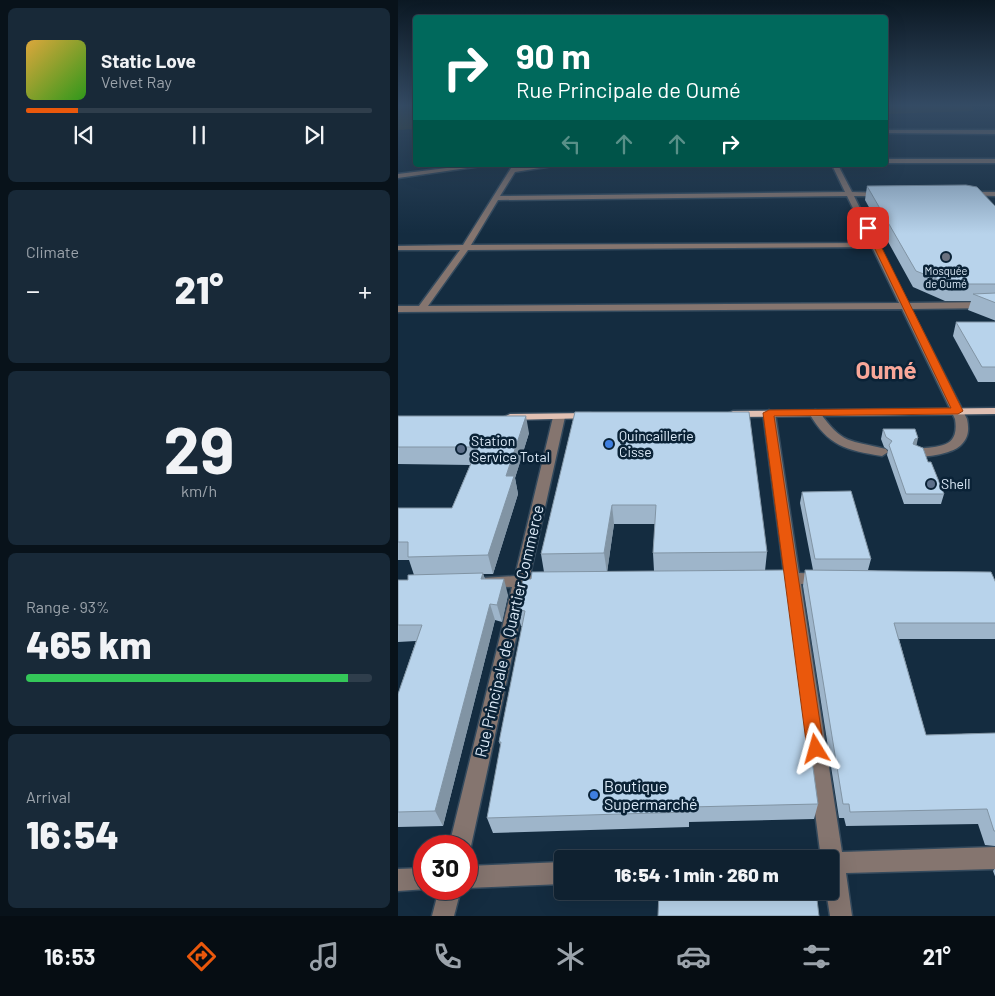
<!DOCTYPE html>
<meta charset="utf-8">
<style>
:root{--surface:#0f2130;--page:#182938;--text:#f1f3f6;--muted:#9ba3ab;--line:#2f3e4c;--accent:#ea580c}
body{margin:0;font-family:Barlow,sans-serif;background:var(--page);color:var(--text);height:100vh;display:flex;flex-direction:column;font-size:19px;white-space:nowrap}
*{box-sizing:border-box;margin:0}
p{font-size:16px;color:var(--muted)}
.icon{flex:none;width:28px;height:28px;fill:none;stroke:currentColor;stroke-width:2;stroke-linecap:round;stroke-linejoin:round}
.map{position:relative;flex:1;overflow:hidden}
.sheet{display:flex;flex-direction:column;gap:8px;padding:8px;background:#08121a;width:398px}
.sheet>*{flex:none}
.top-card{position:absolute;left:15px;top:15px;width:475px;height:152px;border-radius:5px;box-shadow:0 5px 20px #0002,0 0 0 1px var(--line);background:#00695c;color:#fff;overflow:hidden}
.speed{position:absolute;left:15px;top:835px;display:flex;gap:10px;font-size:25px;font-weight:700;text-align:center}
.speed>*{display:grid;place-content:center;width:65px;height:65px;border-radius:50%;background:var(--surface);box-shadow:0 5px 20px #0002,0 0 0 1px var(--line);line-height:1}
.speed .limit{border:8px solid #d22;background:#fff;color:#111}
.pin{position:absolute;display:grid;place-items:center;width:42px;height:42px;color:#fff;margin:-21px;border-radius:10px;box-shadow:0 2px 8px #0006}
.me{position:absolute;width:55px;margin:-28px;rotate:352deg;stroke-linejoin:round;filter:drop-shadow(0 0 4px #0008)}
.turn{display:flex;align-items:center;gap:18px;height:105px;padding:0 20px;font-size:22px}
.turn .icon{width:65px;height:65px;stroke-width:2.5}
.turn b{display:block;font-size:35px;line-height:42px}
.lanes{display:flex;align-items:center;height:48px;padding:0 20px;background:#0003;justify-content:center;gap:25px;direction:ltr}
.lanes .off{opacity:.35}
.big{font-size:38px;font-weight:800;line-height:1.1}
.sheet .widget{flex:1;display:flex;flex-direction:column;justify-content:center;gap:8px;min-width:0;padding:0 18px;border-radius:8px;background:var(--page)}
.sheet .dial{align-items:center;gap:0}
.dial b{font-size:65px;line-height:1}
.song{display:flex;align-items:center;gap:15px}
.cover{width:60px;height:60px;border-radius:8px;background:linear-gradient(135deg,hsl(40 70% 55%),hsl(110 70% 35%))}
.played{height:5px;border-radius:2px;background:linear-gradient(90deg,var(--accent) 15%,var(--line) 15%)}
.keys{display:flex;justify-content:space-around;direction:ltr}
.heat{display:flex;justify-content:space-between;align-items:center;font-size:28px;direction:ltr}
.charge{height:8px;border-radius:4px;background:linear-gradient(90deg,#34c759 93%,var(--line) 0)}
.trip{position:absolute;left:156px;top:850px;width:285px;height:50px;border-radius:5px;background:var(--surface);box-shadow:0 5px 20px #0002,0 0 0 1px var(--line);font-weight:800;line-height:50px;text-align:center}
.dock{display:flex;height:80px;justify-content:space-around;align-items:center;background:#060d13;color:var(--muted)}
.dock .icon{width:35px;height:35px}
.dock .selected{color:var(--accent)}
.dock b{font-size:22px;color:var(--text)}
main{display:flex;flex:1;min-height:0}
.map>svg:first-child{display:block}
.green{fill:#353a27}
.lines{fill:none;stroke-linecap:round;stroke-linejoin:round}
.minor-casing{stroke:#344a5d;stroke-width:3}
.major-casing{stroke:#344a5d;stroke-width:3}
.minor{fill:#85756f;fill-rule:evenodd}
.major{fill:#e0c0b3;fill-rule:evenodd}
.wall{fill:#9eb5ca;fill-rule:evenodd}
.shaded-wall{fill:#8194a4}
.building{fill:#b8d3eb;stroke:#8194a4}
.route{fill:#ea580c;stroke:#983908}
.worship-dot{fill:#6b7280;stroke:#0a2236;stroke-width:2}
.shop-dot{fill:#3f7fe0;stroke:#0a2236;stroke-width:2}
.service-dot{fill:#5c6f8a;stroke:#0a2236;stroke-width:2}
.labels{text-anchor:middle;stroke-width:5;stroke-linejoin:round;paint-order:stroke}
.far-poi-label{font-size:11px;fill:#dbe9f7;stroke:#0a2236}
.poi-label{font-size:14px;fill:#dbe9f7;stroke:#0a2236;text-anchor:start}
.near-street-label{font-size:16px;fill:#dbe9f7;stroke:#0a2236}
.near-poi-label{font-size:16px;fill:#dbe9f7;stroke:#0a2236;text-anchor:start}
.town-label{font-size:24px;font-weight:bold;fill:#f9a799;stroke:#0a2236}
</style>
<main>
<section class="sheet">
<div class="widget">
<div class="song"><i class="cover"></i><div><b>Static Love</b><p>Velvet Ray</p></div></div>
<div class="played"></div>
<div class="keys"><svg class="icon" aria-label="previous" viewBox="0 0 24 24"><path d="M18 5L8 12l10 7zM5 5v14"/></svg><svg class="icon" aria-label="pause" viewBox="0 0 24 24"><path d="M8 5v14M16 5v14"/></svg><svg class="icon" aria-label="next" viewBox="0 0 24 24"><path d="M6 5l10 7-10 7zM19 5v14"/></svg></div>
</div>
<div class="widget"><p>Climate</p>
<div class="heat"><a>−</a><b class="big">21°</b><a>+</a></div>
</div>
<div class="widget dial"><b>29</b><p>km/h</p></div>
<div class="widget"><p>Range · 93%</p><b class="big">465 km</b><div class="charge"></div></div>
<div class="widget"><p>Arrival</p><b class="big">16:54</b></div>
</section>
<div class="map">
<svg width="598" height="916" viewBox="0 0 598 916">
<rect width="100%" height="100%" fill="#142c40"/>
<g class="green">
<path d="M0 105H17V129L0 130Z"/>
<path d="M488 105H572L576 111 488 114Z"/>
</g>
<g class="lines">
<g class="minor-casing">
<g id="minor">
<path d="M598 130V134L488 133V130Z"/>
<rect x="488" y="159" width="110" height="4"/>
<path d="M73 165H90L0 178V174Z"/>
<path d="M115 165H121L119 168 161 165 117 172 102 196 447 192 434 165H440L454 192 485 193 486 194 483 196H456L479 243 483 245 481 247 510 303 598 302V308L513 309 569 419C571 429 571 437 563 445 556 453 521 461 514 453L516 450C538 445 562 451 557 419L504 309 0 312V306H21L62 250H0V246L65 245ZM449 196 472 243 73 245 100 200ZM474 247 501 303 30 306 70 250Z"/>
<path d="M568 192H598V196L566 195 565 194Z"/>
<path d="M371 410 377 413 401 573 427 574 430 578 427 582 403 584 444 852 598 847V869L448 873 454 916H432L428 891H432V859H423L388 584 367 583 364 579 367 575 386 573 365 413Z"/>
<path d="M417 410 421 411C444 445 452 440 488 449L490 452 484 456C448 450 430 446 411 413Z"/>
<path d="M161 414 167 417 132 575 145 577 148 581 145 585 129 587 73 846 69 854V846H51L114 587 85 586 82 582 85 578 117 576 155 417Z"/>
<path d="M165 862V884L69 888V866Z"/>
<path d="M26 868V889H29L0 891V869Z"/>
<path d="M41 889H63L56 916H34Z"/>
</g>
</g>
<g class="major-casing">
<g id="major">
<path d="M598 408V414L335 417 329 414 335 411Z"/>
<path d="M192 413 196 414 198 416 196 418 112 420 106 417 112 414Z"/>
</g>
</g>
<use href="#minor" class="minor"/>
<use href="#major" class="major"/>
</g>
<g class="wall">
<path d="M469 186 598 207V321L570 310 573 301H547L515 287 467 200Z"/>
<path d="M558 322H598V382H580L555 336Z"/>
<path d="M177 412 369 552 367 571 420 804 416 819 291 822V827L95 833 89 818 103 747 101 742 124 626H123L118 609 133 579 146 572 143 554ZM216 524H257L255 553 256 571 209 572Z"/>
<path d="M0 416 131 433 117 478 120 494 95 574H85L87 579 110 595 104 622 97 620 45 826 0 827V694L18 641 0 642V580H10L16 575 11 560H0V508H54L72 465 0 464Z"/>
<path d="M485 429 519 446 530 462 546 494 543 504H506L489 455 490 450 486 447 483 439Z"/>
<path d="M404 492 473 559 470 570 598 583V639H501L528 735 598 733V846L587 845 580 824 448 826 446 818H441L405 586 407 570H415L402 503Z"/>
<path d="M598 867V879L595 871Z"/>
</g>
<g class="shaded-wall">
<path d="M128 416 131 433 117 478 120 494 95 574 90 555 108 476Z"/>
<path d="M520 438 518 448 515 444 517 439Z"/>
<path d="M214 505 216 524 209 573 206 553Z"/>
<path d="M85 573 90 590 83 579Z"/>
<path d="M106 579 110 595 104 622 99 605Z"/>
<path d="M92 604 97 620 45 826 37 811Z"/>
</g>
<g class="building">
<path d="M568 185 579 187 598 207V284H551L518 271 469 186Z"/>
<path d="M598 293V303L575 294Z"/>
<path d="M558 322H598V367H584Z"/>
<path d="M177 412H351L369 552 255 553 258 505H214L206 553 143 554Z"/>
<path d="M0 416H128L108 476H116L90 555 10 557V542H0V508H54L80 447H0Z"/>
<path d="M485 429H517L520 438 517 439 515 444 525 448 530 462H533L546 494H508L491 445 494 441 488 437Z"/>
<path d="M453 491 473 559H417L404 492Z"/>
<path d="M388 570 420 804 291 807V812L89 818 103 742H101L127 611 118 609 125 579H133L134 572Z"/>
<path d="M407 570 593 572 598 583V623H496L528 735 598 733V831H596L589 809 452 812 451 804H445Z"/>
<path d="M85 573 83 579H106L99 605 92 604 37 811 0 812V694L24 625H0V580H10V575Z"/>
<path d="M261 891H418L421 916H260Z"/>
</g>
<linearGradient id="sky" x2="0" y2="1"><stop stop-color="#0b1823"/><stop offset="0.45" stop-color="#344b64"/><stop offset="1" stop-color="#344b64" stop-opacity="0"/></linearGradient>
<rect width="598" height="234" fill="url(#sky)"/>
<path class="route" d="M468 227 474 228 565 411 560 414 376 416 426 749 424 755 418 757 412 755 409 749 365 413 371 410 553 408 467 228Z"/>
<circle class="worship-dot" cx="548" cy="257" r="5"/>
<g class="shop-dot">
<circle cx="211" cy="444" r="5"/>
<circle cx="196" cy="795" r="5"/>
</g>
<g class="service-dot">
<circle cx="63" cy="449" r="5"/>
<circle cx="533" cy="484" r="5"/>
</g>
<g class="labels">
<g class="far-poi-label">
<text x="548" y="275">Mosquée<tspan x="548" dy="13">de Oumé</tspan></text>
</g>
<g class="poi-label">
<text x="221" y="441">Quincaillerie<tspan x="221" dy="16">Cisse</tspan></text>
<text x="73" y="446">Station<tspan x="73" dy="16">Service Total</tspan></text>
<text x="543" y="489">Shell</text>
</g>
<g class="near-street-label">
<text transform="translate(111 631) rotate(-77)" y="6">Rue Principale de Quartier Commerce</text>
</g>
<g class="near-poi-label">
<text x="206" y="792">Boutique<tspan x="206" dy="18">Supermarché</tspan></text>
</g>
<g class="town-label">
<text x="488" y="379">Oumé</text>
</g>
</g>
</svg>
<div class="speed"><div class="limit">30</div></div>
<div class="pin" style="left:470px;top:228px;background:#d93025"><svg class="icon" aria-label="arrive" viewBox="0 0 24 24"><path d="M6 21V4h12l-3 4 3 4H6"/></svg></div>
<svg class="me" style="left:418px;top:749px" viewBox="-20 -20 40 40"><path d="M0-17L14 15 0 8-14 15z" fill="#ea580c" stroke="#fff" stroke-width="4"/></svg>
<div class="trip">16:54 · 1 min · 260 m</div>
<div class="top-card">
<div class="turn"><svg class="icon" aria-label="right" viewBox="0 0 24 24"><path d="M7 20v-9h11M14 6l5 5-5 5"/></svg><div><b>90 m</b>Rue Principale de Oumé</div></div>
<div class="lanes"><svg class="icon off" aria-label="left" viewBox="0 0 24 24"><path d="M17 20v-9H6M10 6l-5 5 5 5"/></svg><svg class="icon off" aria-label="ahead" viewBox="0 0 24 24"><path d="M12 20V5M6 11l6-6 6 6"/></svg><svg class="icon off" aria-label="ahead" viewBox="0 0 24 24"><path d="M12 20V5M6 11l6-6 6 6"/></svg><svg class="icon" aria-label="right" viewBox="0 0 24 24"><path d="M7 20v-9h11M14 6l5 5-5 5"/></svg></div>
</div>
</div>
</main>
<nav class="dock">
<b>16:53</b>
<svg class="icon selected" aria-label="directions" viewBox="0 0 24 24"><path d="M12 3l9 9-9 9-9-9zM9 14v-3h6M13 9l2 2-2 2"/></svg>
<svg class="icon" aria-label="music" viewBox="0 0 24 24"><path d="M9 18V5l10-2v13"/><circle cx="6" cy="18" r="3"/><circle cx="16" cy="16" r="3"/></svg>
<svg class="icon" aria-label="phone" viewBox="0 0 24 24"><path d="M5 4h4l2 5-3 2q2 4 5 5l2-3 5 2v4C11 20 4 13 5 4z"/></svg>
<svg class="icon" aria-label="climate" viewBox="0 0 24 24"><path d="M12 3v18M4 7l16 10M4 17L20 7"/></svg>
<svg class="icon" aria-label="car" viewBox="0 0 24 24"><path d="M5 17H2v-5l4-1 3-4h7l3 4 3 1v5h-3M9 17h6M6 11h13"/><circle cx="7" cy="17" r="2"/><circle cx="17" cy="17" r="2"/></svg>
<svg class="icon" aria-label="filters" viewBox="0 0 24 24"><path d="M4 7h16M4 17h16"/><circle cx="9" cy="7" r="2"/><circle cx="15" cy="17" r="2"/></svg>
<b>21°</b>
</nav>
